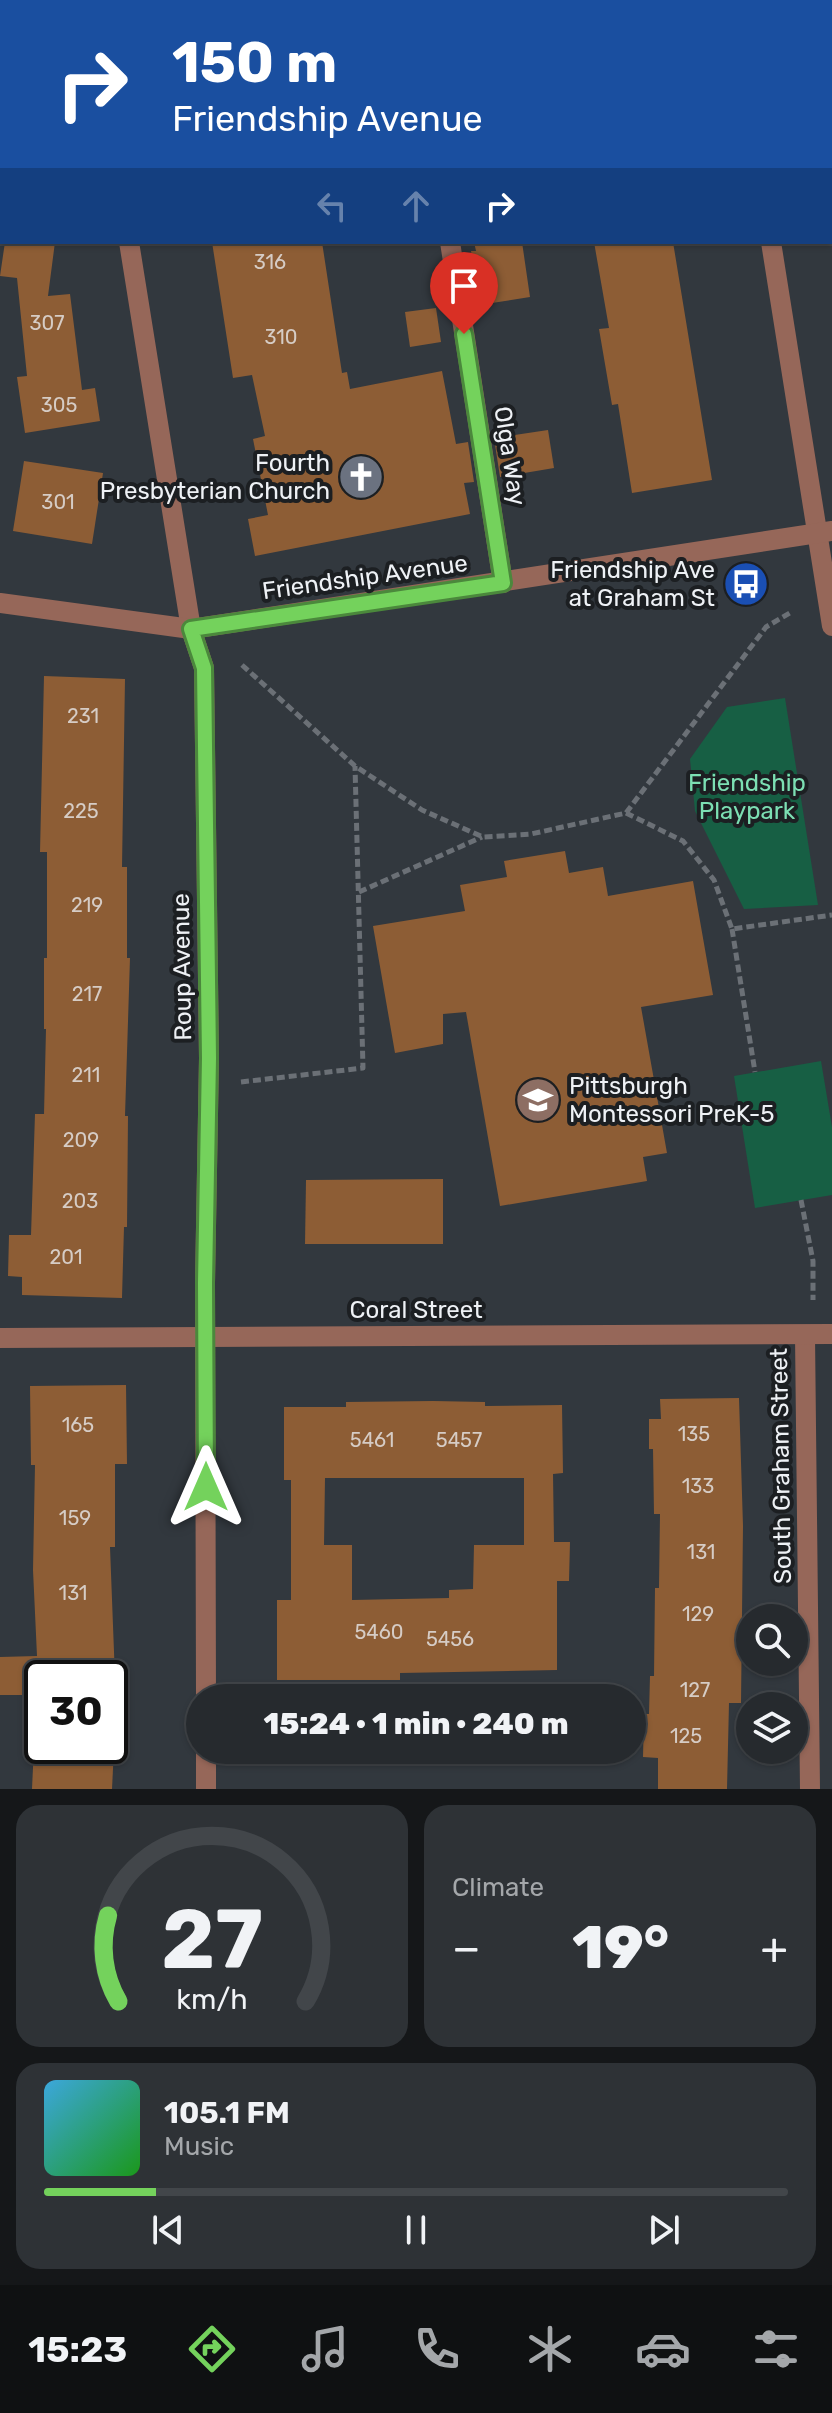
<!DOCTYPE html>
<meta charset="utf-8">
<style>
:root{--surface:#262a2e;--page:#2e3236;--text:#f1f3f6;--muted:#a4a7aa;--line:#42464a;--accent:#74d25c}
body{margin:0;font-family:Rubik,sans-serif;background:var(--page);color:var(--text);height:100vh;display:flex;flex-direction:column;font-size:30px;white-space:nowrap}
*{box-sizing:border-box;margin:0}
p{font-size:26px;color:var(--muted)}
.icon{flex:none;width:44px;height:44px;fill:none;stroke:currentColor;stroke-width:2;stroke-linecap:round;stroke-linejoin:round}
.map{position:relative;height:1789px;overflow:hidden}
.drawer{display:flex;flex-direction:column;gap:16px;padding:16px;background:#151719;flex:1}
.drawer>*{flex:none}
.banner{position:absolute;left:0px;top:0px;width:832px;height:244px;box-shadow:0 2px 6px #0004,0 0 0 2px var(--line);background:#1a4fa0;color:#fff;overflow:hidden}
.buttons{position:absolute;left:736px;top:1604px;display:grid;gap:16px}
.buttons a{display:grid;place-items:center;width:72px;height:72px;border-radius:50%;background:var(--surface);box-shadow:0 2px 6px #0004,0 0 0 2px var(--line);font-size:40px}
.speed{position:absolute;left:24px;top:1660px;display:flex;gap:16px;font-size:40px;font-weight:700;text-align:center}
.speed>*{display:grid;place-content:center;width:104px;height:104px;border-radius:50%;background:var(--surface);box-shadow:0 2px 6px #0004,0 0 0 2px var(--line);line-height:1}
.speed .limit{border:4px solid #111;border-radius:12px;background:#fff;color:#111}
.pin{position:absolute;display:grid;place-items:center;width:68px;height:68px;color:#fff;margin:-82px -34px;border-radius:50% 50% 50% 0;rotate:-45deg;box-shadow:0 0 8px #0007}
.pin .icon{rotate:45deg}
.me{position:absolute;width:88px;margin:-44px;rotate:0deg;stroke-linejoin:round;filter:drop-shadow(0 0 6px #0008)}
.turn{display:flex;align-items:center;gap:28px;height:168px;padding:0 40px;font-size:36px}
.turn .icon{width:104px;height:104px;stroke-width:2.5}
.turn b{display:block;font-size:56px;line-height:68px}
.lanes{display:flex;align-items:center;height:76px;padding:0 40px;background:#0003;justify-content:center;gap:40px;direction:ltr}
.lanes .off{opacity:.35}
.big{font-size:60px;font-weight:800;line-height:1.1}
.drawer .widget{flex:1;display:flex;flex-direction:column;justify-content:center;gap:12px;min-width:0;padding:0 28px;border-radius:24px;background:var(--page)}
.drawer .dial{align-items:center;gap:0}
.dial svg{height:208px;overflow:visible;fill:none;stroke:var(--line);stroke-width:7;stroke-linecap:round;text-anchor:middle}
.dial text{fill:var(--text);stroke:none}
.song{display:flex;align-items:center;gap:24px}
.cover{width:96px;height:96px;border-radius:12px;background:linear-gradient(135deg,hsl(200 70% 55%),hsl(120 70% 35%))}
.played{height:8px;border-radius:4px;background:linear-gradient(90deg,var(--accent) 15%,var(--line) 15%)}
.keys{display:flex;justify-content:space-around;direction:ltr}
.heat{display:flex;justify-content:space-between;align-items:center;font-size:44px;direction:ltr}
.drawer .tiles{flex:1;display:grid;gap:16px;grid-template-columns:1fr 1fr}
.widget:last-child{grid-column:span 2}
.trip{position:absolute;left:186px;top:1684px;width:460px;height:80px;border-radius:40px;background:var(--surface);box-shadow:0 2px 6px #0004,0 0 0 2px var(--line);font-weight:800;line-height:80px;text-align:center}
.menu{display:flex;height:128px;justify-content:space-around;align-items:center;background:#0f1112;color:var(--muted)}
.menu .icon{width:56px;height:56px}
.menu .current{color:var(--accent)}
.menu b{font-size:36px;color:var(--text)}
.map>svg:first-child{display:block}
.green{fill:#175f44}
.building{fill:#8d5d35;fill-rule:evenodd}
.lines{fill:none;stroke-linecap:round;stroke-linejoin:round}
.path{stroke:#6b7076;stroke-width:5;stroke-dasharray:8 4;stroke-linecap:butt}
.service{stroke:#966759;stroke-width:20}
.minor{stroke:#966759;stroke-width:20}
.tertiary{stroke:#966759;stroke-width:20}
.route-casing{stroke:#4b883c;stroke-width:20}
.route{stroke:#74d25c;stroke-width:14}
.labels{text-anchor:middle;stroke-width:8;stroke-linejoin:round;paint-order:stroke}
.number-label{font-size:20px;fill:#d6ccc5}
.street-label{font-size:24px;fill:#eef1f5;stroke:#1c1f22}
.poi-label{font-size:24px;fill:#eef1f5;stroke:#1c1f22;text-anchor:end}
.park-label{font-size:24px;fill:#7cdfb3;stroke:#1c1f22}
</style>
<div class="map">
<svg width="832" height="1789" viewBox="0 0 832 1789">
<rect width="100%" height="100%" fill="#32383e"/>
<g class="green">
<path d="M785 698 818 905 744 909 695 811 690 759 727 707Z"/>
<path d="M821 1061 832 1127V1195L755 1208 734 1076Z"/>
</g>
<g class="building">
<path d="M5 242H55L48 296 70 294 82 390 95 388 100 421 25 433 17 377 27 376 17 278 0 276Z"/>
<path d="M212 242H322L342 373 347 372 350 389 442 371 456 444 468 442 474 482 464 483 470 514 255 556 248 519 268 515 253 439 265 436 252 375 233 378Z"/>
<path d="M474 242H522L530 297 479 305 471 251H476Z"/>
<path d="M594 242H673L712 480 632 493 618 404 612 405 599 329 609 328Z"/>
<path d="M436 308 441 342 410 347 405 312Z"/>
<path d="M548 430 554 468 500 477 494 438Z"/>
<path d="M24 461 103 473 92 544 13 531Z"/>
<path d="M44 676 125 679 122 867H127V958H130L125 1116H128L127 1227H124L122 1298 22 1295V1277L8 1276 9 1235H31L35 1114H44L46 1029H44V958H47V852H40Z"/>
<path d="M565 851 569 873 603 867 608 896 693 881 713 995 641 1007 667 1153 643 1157 647 1181 500 1206 466 1012 443 1014V1044L395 1053 373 926 465 911 460 885 507 877 504 861Z"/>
<path d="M443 1179V1244H305L306 1180Z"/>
<path d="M126 1385 127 1464H115V1547H110L115 1678H42V1695H0V1657L37 1656 33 1570 35 1465H31L30 1386Z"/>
<path d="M739 1398 743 1526 741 1703H729L727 1789H658V1758L643 1757 644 1714H649L650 1676H654L655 1588H659L660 1514H654L653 1449H649V1419H661L660 1399Z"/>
<path d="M433 1401 485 1402V1406L562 1405 563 1473 553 1474 554 1542H570L569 1581H557V1670L400 1673V1680H277V1600H291V1480H284V1407H346V1402ZM325 1478H524V1545H474L473 1589 449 1590V1598L352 1600V1545H324Z"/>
<path d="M34 1746 114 1749 112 1789H32Z"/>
</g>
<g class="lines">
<g class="path">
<path d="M242 665 355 766 422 810 483 837 531 834 626 813 766 627 793 611"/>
<path d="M626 813 683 841 714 880 732 929 832 915"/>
<path d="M359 892 482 837"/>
<path d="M732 929 755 1072"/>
<path d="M241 1082 363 1068 355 766"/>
<path d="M801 1200 813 1261V1300"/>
</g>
<g class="service">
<path d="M412 0V2"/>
<path d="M450 242 503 583"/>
</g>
<g class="minor">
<path d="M90 0V2"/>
<path d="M733 0V2"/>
<path d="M129 242 191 629 204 668 209 1058 205 1283 206 1698"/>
<path d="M771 242 832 626"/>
<path d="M805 1335 810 1789"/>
<path d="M0 1338 832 1334"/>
<path d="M206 1789V1750"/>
</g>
<path class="tertiary" d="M0 603 191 629 832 531"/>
</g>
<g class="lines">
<g class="route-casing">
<path id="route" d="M206 1487 205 1283 209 1058 204 668 191 629 503 583 464 334"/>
</g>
<use href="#route" class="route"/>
</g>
<defs>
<g id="church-disc" transform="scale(2.3)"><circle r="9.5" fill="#6b7280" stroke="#1c1f22"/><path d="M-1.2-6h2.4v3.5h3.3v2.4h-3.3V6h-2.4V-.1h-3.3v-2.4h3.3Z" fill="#fff"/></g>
<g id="bus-disc" transform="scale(2.3)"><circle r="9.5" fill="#1a4fb4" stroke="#1c1f22"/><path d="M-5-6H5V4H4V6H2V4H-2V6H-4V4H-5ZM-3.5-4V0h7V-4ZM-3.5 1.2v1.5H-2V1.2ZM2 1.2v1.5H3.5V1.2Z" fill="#fff"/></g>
<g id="school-disc" transform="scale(2.3)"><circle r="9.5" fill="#8d6e63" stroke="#1c1f22"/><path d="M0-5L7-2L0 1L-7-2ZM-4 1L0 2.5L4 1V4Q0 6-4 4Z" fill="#fff"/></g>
</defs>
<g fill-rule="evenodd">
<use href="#church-disc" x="361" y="477"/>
<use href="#bus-disc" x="746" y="584"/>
<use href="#school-disc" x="538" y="1100"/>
</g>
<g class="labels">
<g class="number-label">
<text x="270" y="269">316</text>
<text x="47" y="330">307</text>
<text x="281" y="344">310</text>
<text x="59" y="412">305</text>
<text x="58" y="509">301</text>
<text x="83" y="723">231</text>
<text x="81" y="818">225</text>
<text x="87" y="912">219</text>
<text x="87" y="1001">217</text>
<text x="86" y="1082">211</text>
<text x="81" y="1147">209</text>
<text x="80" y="1208">203</text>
<text x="66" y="1264">201</text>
<text x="78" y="1432">165</text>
<text x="694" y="1441">135</text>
<text x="372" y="1447">5461</text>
<text x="459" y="1447">5457</text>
<text x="698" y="1493">133</text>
<text x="75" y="1525">159</text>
<text x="701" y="1559">131</text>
<text x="73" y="1600">131</text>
<text x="698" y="1621">129</text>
<text x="379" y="1639">5460</text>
<text x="450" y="1646">5456</text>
<text x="695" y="1697">127</text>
<text x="686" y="1743">125</text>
</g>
<g class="street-label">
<text transform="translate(510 456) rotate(81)" y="8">Olga Way</text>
<text transform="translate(365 577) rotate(-8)" y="8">Friendship Avenue</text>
<text transform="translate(182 967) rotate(-91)" y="8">Roup Avenue</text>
<text x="416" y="1318">Coral Street</text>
<text transform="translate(781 1466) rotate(-91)" y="8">South Graham Street</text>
</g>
<g class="poi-label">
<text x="330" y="471">Fourth<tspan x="330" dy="28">Presbyterian Church</tspan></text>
<text x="715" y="578">Friendship Ave<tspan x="715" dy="28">at Graham St</tspan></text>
<text x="569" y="1094" text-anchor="start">Pittsburgh<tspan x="569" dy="28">Montessori PreK-5</tspan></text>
</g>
<g class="park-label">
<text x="747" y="791">Friendship<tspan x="747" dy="28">Playpark</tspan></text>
</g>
</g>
</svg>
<div class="buttons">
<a><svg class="icon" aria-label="search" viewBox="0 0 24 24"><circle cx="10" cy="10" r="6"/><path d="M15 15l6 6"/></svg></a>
<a><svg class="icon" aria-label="layers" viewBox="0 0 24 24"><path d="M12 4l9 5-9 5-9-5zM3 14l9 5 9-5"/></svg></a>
</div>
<div class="speed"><div class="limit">30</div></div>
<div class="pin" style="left:464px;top:334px;background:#d93025"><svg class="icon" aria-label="arrive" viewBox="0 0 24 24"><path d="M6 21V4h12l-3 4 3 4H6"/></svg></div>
<svg class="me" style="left:206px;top:1487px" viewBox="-20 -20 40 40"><path d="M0-17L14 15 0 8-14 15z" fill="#74d25c" stroke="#fff" stroke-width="4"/></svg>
<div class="trip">15:24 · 1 min · 240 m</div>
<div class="banner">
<div class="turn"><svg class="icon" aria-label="right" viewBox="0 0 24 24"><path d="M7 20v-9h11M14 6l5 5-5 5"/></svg><div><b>150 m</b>Friendship Avenue</div></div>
<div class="lanes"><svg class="icon off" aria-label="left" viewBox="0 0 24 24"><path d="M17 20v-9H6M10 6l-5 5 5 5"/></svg><svg class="icon off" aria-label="ahead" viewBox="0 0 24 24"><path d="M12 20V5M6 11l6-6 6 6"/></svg><svg class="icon" aria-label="right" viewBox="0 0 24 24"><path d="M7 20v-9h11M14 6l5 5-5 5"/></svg></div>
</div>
</div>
<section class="drawer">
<div class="tiles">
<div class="widget dial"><svg viewBox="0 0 100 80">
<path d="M14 69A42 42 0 1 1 86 69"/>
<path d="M14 69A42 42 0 0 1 10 36" stroke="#74d25c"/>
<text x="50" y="56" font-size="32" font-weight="700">27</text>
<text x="50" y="72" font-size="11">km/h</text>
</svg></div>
<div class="widget"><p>Climate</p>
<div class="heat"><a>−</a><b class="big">19°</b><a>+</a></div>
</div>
<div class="widget">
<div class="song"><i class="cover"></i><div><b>105.1 FM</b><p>Music</p></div></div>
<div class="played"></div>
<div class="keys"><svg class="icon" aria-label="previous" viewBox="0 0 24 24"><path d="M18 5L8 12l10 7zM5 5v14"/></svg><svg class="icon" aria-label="pause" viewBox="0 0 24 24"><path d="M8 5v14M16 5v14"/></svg><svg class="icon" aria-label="next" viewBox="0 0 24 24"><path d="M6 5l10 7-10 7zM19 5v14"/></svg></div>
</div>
</div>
</section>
<nav class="menu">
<b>15:23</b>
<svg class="icon current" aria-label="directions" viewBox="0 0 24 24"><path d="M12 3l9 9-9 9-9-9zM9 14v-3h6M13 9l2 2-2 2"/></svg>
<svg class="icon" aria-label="music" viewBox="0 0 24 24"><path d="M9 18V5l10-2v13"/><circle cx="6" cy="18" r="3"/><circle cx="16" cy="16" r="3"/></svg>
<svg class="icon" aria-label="phone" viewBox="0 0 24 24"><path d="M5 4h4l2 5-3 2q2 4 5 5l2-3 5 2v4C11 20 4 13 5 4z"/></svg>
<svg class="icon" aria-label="climate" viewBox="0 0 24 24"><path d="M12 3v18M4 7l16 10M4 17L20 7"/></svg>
<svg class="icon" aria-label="car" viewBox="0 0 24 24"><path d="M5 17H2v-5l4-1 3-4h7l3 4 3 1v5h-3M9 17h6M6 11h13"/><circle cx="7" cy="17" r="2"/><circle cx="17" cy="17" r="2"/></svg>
<svg class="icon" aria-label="filters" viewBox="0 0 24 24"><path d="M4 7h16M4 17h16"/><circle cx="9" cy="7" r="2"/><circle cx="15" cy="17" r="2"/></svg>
</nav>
